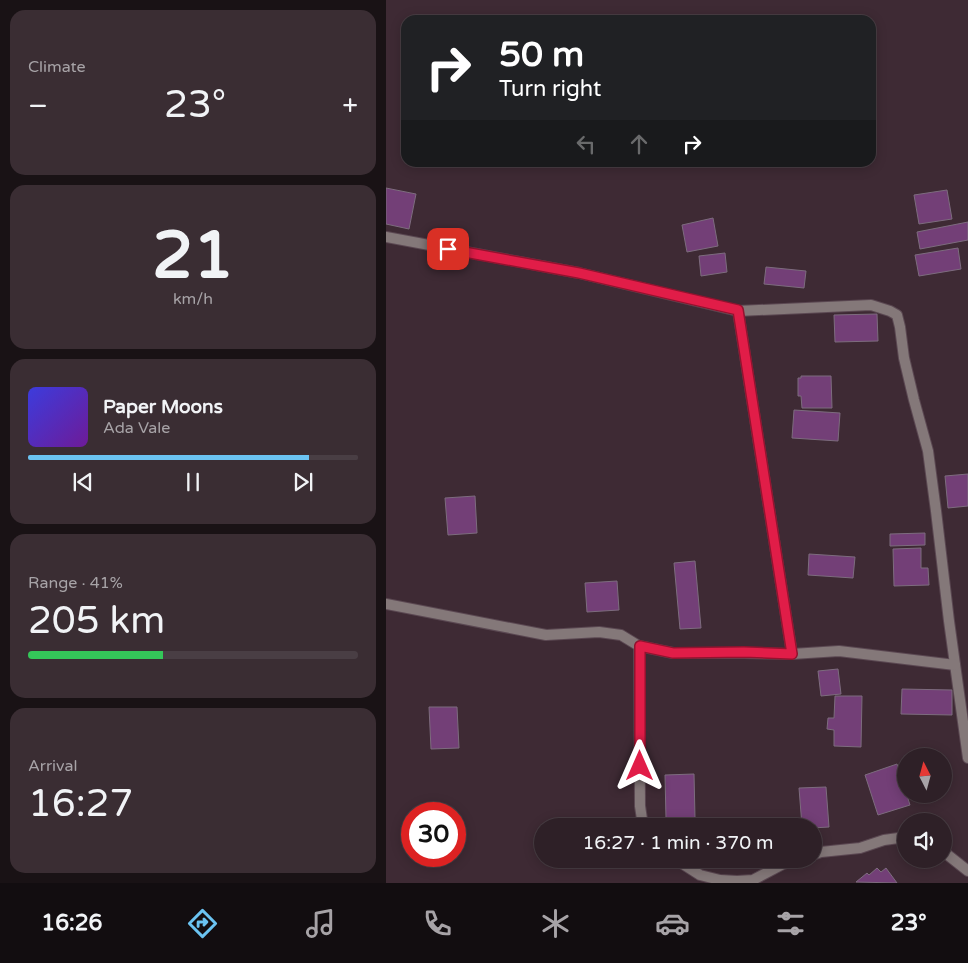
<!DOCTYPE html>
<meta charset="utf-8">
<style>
:root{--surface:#2e2027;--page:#3a2d33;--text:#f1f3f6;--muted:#a7a3a7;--line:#493e44;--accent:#6bc3f2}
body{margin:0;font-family:"Varela Round",sans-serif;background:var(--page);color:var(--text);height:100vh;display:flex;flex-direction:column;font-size:19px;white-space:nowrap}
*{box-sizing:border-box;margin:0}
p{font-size:16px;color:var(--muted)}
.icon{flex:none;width:28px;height:28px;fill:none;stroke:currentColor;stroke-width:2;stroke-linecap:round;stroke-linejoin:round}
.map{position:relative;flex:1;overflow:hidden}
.details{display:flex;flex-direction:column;gap:10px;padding:10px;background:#191215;width:386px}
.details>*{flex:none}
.guide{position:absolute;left:15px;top:15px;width:475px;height:152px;border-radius:15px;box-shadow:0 2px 12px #0003,0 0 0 1px var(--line);background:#202124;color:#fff;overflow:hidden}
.needle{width:32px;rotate:354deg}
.controls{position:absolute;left:511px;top:748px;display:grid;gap:10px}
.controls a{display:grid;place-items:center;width:55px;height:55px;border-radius:50%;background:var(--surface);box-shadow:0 2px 12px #0003,0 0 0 1px var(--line);font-size:25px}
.speed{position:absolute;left:15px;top:802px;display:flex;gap:10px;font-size:25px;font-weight:700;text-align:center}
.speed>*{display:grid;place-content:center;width:65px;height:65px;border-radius:50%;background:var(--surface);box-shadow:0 2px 12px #0003,0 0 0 1px var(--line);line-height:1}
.speed .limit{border:8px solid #d22;background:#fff;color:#111}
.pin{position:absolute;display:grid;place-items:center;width:42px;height:42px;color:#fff;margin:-21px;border-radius:10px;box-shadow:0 2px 8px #0006}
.me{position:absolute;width:55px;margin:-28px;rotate:0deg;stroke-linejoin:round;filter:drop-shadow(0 0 4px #0008)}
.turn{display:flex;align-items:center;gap:18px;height:105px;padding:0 15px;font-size:22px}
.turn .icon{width:65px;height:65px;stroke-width:2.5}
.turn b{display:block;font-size:35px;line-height:42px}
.lanes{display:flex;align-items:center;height:48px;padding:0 15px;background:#0003;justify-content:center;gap:25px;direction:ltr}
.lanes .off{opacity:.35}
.big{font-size:38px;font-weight:600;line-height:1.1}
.details .tile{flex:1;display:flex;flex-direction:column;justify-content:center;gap:8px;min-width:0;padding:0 18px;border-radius:15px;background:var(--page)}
.details .dial{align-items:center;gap:0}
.dial b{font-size:65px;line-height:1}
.song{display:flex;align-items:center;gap:15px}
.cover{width:60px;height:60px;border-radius:8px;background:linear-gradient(135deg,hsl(240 70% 55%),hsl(280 70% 35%))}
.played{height:5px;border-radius:2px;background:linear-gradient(90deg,var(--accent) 85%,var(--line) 85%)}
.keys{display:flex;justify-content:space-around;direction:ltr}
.heat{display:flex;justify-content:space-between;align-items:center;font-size:28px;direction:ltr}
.charge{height:8px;border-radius:4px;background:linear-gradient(90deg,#34c759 41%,var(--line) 0)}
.trip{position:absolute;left:148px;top:818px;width:288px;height:50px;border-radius:25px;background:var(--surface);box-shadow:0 2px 12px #0003,0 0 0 1px var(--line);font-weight:600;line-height:50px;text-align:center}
.dock{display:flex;height:80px;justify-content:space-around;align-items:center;background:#120d10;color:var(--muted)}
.dock .icon{width:35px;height:35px}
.dock .active{color:var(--accent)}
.dock b{font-size:22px;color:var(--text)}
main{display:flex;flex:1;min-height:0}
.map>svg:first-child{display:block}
.building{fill:#733f77;stroke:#7d6c7e}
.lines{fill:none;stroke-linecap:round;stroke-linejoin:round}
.street-casing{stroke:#5b4852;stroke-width:12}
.street{stroke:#847879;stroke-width:10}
.route-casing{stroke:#92132f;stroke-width:12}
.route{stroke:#e11d48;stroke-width:9}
</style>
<main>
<section class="details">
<div class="tile"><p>Climate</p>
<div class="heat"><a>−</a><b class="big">23°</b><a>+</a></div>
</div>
<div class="tile dial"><b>21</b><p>km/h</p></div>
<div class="tile">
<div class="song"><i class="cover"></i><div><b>Paper Moons</b><p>Ada Vale</p></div></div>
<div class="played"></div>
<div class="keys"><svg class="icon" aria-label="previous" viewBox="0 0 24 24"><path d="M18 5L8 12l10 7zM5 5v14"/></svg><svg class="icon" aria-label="pause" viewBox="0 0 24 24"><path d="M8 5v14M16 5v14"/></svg><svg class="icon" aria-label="next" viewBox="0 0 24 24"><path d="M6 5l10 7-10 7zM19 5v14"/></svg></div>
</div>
<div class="tile"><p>Range · 41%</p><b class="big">205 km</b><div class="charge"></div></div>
<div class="tile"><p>Arrival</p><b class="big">16:27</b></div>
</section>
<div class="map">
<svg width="582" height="883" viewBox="0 0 582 883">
<rect width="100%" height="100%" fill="#3e2a34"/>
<g class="building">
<path d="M0 188 30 194 23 229 0 224Z"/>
<path d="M561 190 566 219 533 224 528 195Z"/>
<path d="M327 218 332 246 301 252 296 225Z"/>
<path d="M582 222V240L534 249 531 232Z"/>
<path d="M572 248 575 269 533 276 529 255Z"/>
<path d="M339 253 341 272 315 276 313 256Z"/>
<path d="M380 267 420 271 418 288 378 284Z"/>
<path d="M491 314 492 341 449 342 448 315Z"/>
<path d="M415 376H445L446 408H416L415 396H412V378H415Z"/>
<path d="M408 410 454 413 452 441 406 438Z"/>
<path d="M582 474V506L562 508 559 476Z"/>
<path d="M89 496 91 533 62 535 59 498Z"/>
<path d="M539 533V545L504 546V534Z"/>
<path d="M535 548V568H542L543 585 508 586 507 549Z"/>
<path d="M423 554 469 557 467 578 422 575Z"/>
<path d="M309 561 315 628 294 629 288 563Z"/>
<path d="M231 581 233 610 201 612 199 583Z"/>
<path d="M452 669 455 694 435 696 432 671Z"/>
<path d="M516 689 566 690V715L515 714Z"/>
<path d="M449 696H476L475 747 448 746V730L441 729 442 718H448Z"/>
<path d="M43 707H71L73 748 45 749Z"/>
<path d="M511 764 524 805 492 815 479 775Z"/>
<path d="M308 774 309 818 280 819 279 775Z"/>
<path d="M440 787 443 827 426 828V826H416L413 788Z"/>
<path d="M491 868 495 872 500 868 511 883 470 882 481 873 483 875Z"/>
</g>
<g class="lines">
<g class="street-casing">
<g id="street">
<path d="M0 237 193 273 352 311 485 305 504 311 511 315 514 327 518 358 528 400 542 451 550 511 563 621 582 758"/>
<path d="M352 311 406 654"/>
<path d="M0 604 160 635 213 632 235 635 253 646 287 653H358L406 654 453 651 569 665"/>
<path d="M253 646 254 806 257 826"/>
<path d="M558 852 582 871"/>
<path d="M426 855 435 852 474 848 498 840 520 837"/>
<path d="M289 859 314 875 334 880 351 881 367 880 397 864 414 859"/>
</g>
</g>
<use href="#street" class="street"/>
</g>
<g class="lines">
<g class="route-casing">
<path id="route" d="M62 249 193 273 352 310 406 654 358 652 287 653 254 646V766"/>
</g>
<use href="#route" class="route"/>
</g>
</svg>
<div class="controls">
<a><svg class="needle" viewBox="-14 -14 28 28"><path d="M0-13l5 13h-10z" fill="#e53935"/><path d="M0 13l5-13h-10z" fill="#a7a3a7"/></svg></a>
<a><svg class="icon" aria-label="sound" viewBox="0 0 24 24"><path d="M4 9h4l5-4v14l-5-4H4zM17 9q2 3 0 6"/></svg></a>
</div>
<div class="speed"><div class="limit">30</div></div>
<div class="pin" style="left:62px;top:249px;background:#d93025"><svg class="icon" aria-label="arrive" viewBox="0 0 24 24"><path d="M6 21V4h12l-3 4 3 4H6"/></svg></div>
<svg class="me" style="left:254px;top:766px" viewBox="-20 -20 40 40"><path d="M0-17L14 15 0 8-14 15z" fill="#e11d48" stroke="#fff" stroke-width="4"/></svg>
<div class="trip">16:27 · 1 min · 370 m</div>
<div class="guide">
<div class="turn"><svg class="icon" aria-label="right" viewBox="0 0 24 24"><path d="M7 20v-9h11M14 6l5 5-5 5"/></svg><div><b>50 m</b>Turn right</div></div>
<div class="lanes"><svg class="icon off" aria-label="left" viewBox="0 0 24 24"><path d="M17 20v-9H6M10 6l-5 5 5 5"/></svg><svg class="icon off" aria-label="ahead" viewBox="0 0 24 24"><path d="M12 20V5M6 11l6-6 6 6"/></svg><svg class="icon" aria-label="right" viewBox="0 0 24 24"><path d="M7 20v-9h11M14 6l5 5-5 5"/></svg></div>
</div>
</div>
</main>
<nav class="dock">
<b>16:26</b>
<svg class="icon active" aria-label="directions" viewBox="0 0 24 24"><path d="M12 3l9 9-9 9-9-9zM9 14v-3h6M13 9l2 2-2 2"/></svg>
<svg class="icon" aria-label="music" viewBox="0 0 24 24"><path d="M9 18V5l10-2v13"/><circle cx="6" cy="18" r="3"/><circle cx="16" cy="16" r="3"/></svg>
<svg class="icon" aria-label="phone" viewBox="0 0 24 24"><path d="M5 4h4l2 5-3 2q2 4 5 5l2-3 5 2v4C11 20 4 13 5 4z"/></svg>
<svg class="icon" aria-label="climate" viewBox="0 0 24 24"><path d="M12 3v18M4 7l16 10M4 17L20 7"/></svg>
<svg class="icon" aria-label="car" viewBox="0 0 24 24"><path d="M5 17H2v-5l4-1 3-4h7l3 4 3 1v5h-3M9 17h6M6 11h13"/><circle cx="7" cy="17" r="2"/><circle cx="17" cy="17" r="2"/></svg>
<svg class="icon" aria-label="filters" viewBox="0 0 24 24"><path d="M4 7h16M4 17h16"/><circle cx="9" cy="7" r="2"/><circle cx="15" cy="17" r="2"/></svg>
<b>23°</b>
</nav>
